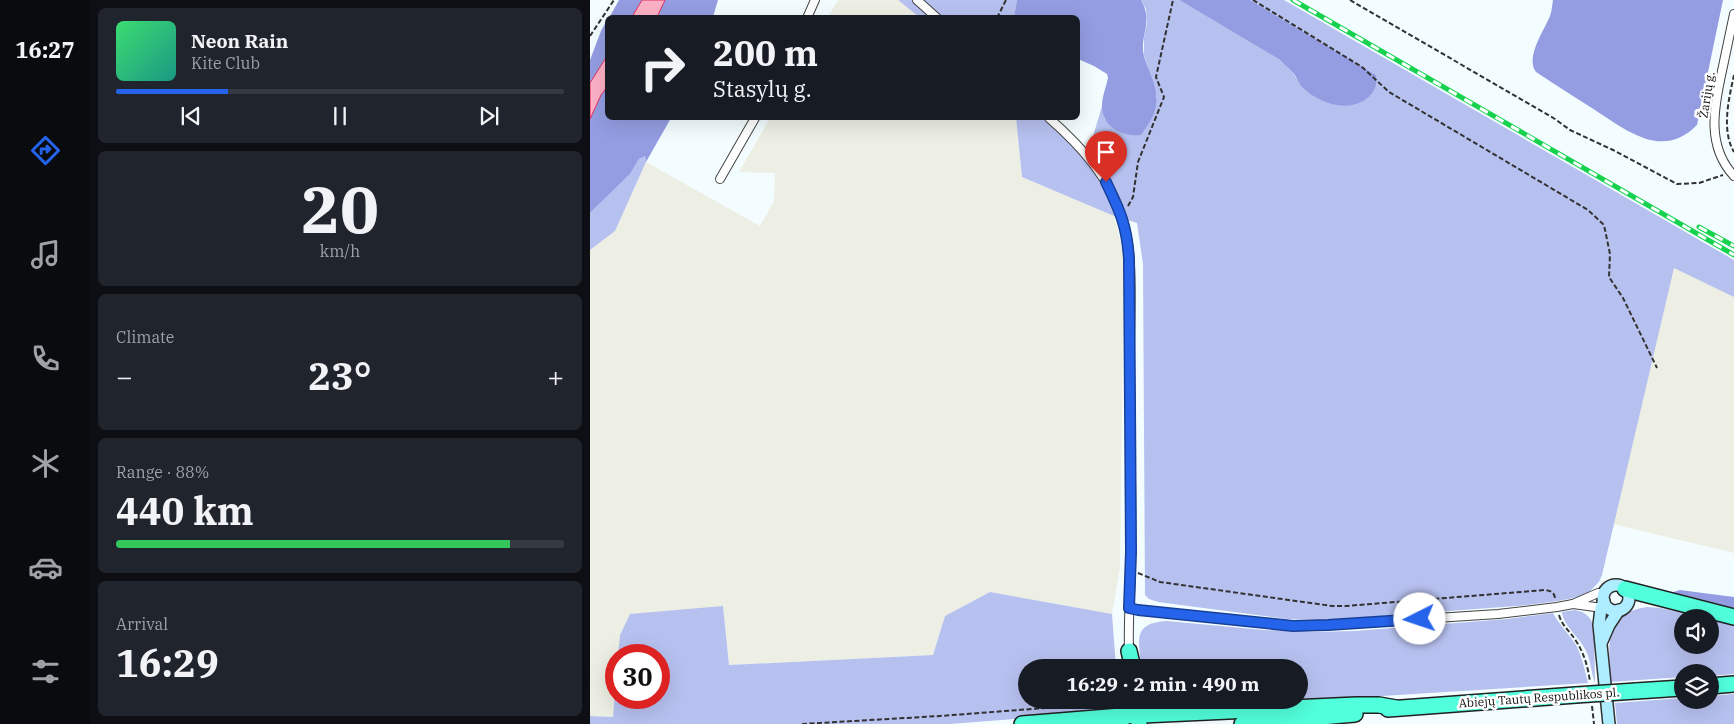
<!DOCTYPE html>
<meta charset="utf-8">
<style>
:root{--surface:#171b24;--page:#20242c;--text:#f1f3f6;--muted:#9ea1a6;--line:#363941;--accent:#2563eb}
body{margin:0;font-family:"IBM Plex Serif",serif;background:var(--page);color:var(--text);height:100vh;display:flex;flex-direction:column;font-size:19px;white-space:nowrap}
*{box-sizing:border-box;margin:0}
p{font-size:16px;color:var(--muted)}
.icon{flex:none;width:28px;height:28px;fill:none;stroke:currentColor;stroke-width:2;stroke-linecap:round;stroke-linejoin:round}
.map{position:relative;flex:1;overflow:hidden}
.side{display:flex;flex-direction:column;gap:8px;padding:8px;background:#0d0f14;width:500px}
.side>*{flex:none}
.hud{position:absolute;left:15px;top:15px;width:475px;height:105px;border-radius:8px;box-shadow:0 5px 20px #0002;background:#171b24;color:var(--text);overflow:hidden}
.controls{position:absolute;left:1084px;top:609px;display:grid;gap:10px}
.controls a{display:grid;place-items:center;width:45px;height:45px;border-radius:50%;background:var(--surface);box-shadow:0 5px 20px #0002;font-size:25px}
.speed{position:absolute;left:15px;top:644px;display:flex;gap:10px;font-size:25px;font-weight:700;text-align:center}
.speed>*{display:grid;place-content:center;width:65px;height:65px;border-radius:50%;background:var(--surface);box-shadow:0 5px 20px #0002;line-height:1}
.speed .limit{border:8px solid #d22;background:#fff;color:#111}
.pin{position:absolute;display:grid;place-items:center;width:42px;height:42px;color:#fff;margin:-51px -21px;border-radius:50% 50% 50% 0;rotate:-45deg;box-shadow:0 0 5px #0007}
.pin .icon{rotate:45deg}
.me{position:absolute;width:55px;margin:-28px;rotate:266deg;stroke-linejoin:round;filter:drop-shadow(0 0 4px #0008)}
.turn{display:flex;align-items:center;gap:18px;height:105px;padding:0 25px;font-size:22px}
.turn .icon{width:65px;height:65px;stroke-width:2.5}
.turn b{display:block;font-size:35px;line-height:42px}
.big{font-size:38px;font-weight:800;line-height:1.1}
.side .tile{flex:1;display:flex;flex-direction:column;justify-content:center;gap:8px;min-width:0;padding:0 18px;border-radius:8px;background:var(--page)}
.side .dial{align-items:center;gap:0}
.dial b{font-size:65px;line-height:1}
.song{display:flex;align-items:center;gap:15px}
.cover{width:60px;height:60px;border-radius:8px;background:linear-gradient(135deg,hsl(140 70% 55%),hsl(170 70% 35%))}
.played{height:5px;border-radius:2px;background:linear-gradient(90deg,var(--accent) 25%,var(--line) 25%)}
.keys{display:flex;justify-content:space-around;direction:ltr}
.heat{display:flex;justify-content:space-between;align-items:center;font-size:28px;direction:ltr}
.charge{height:8px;border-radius:4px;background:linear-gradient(90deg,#34c759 88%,var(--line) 0)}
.trip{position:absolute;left:428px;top:659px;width:290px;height:50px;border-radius:25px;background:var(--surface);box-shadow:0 5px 20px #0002;font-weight:800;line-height:50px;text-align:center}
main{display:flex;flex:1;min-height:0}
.menu{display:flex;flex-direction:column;width:90px;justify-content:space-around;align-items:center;background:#090b0e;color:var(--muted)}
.menu .icon{width:35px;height:35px}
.menu .selected{color:var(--accent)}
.menu b{font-size:22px;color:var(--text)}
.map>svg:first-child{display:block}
.industrial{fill:#edefe4}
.green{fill:#b7c1ef}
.forest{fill:#949de2}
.water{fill:#fdb1c7;stroke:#dd2f5c}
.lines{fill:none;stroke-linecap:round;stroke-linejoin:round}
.street-casing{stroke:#434343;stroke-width:10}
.secondary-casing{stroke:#323232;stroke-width:14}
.highway-casing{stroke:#212121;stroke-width:18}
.path{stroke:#323232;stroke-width:2;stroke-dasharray:5 2.5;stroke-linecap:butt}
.street{stroke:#fff;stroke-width:8}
.secondary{stroke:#aeecff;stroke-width:11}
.highway{stroke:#51ffdc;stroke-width:15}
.rail-casing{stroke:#16d24e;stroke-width:5}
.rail{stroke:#fff;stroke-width:3;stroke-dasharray:9;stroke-linecap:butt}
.highway-bridge-casing{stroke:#212121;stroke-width:18;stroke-linecap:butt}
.highway-bridge{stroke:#51ffdc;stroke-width:15}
.route-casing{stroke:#184099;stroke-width:12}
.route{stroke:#2563eb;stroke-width:9}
.labels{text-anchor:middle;stroke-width:5;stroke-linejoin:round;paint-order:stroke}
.street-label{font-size:12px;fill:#101010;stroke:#fff}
</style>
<main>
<nav class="menu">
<b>16:27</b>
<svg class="icon selected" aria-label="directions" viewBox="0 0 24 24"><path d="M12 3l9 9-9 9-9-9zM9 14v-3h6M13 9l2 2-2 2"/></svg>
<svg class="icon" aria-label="music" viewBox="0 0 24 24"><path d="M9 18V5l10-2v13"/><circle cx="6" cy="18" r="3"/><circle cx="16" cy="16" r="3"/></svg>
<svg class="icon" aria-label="phone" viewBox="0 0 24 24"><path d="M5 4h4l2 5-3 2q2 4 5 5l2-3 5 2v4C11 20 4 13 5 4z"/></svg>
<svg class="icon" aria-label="climate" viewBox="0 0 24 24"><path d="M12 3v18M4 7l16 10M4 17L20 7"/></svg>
<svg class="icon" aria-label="car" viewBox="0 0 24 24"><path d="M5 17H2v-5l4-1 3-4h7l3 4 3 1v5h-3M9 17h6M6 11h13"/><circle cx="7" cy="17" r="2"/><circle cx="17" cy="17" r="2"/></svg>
<svg class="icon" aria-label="filters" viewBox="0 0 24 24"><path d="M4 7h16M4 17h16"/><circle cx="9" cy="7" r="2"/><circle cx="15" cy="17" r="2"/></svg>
</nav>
<section class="side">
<div class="tile">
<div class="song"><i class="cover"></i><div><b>Neon Rain</b><p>Kite Club</p></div></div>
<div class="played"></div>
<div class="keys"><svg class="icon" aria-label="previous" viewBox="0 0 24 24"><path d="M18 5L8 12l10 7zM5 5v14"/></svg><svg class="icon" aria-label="pause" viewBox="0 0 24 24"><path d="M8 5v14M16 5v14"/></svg><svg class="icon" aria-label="next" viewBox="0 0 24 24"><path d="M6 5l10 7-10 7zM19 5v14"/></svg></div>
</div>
<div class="tile dial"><b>20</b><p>km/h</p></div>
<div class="tile"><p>Climate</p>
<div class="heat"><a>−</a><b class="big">23°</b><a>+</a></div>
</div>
<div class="tile"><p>Range · 88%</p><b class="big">440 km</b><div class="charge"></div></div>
<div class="tile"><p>Arrival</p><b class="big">16:29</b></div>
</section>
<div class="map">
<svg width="1144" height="724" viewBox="0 0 1144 724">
<rect width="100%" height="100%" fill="#f3fdff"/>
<g class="industrial">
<path d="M248 0H308L329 17H238Z"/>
<path d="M180 118H426L432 177 524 216 534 256 530 568 522 614 400 592 355 616 343 655 139 665 133 606 30 635 28 655H26L24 717 0 716V250L25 231 56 162 170 226 184 201 185 173 149 172Z"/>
<path d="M1084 267 1144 297V553L1023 524Z"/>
</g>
<g class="green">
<path d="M308 0H427L424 18 329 17Z"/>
<path d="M551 0H589L690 60 703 73 712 87 786 75 660 0H694L1144 260V297L1084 268 1012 575 1009 582 999 592 989 597 968 601 938 605 739 620 697 619 568 602 559 599 555 595 553 264 547 223 524 216 432 177 426 118H465L499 150 512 106 515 120 567 97 554 55V37L557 23 556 9Z"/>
<path d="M55 156 56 162 25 231 0 250V213L40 174 49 159Z"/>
<path d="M400 592 522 614 526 667 436 668V700H526L521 707 513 712 360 724H0V716L23 717 26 682V698H69V655H28L30 635 40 614 133 606 139 665 343 655 355 616Z"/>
<path d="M1057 607 1070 608 1112 617 1092 618V645H1120V619L1144 625V674L1120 676V672H1092V677L1021 682C1019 647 1012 613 1057 607Z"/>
<path d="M985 610C995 612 1001 617 1004 627L1005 683C1001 673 1001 659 995 649 989 637 973 625 972 612Z"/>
<path d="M963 613C968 623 979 634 986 645 992 656 995 671 998 683L571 710 563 708 555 700H709V668L551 667C549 640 542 623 577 621L674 630 723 632 765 631 917 619Z"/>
<path d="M1144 694V724H1027L1025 703 1092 698V700H1120V696Z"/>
</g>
<g class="forest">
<path d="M29 0H52L42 17 19 18Z"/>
<path d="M75 0H128L123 17 67 18Z"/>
<path d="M427 0H551C564 23 549 35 554 56 558 71 569 88 566 105 565 116 557 126 551 135 532 137 512 127 512 106 512 97 516 87 518 78L517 74 504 66 488 59V18L424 17Z"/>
<path d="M589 0H660L786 75C787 86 785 92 776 99 757 113 728 103 712 87 709 84 707 78 704 74 700 69 694 65 690 60Z"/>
<path d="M963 0H1133L1107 125C1073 160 1037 131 1005 110 985 97 965 85 946 72 935 57 954 31 960 16 962 11 962 5 963 0Z"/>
<path d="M17 20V56L0 83V60L11 31Z"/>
<path d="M17 87 18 118H81L56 162 55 156 49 159 40 174 0 213V119L11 95Z"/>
<path d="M1090 590 1144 597V613L1080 593Z"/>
</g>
<g class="water">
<path d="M52 0H75L67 17H42Z"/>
<path d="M17 56V87L11 95 0 119V83Z"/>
</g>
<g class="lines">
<g class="street-casing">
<g id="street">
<path d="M327 0 347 18"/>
<path d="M1144 14C1140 33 1136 52 1132 71 1124 107 1116 146 1144 176"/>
<path d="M217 18 225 0"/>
<path d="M459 118C491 146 520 178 533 220 544 255 540 311 540 349 540 423 542 498 541 572 540 598 538 625 539 651"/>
<path d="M130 179 165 118"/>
<path d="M983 604 1020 609"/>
<path d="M539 608 548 610 661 622 703 626 738 625 908 614 967 607 983 604 1008 593H1015"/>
</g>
</g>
<g class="secondary-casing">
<g id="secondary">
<circle cx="1026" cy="598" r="13"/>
<path d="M1014 601 1011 608 1009 625 1019 724"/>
<path d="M1012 641 1019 625 1029 610"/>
</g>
</g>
<g class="highway-casing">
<g id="highway">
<path d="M1035 589 1144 617"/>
<path d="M539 651 543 668"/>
<path d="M1120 686 1144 684"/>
<path d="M1046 691 1092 688"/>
<path d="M531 700V724"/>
<path d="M547 700 549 724"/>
<path d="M798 709 986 695"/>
<path d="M432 724 531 716 766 705H789L806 708"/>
<path d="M652 724 765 714"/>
</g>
</g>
<g class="path">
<path d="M663 0 772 67 799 92 998 210 1014 225 1020 254 1019 277 1033 298 1067 368"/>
<path d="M760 0 965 119 980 130 1023 150 1087 184 1109 183 1133 175"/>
<path d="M407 18 416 0"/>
<path d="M0 36 24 0"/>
<path d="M1144 75C1139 98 1131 130 1144 152"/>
<path d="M538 206 543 197 548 162 574 97 566 77 583 0"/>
<path d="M548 573 570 582 742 606H756L955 590C961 591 964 592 965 598"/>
<path d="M969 615C972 626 980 631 986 641 994 653 998 667 1000 682"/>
<path d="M1002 706 1004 724"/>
<path d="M212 724 350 716 455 708 472 707 495 700"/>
</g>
<use href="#street" class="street"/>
<use href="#secondary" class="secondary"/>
<use href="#highway" class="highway"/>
<g class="rail-casing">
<g id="rail">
<path d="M703 0 1144 255"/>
<path d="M1109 227 1144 246"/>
</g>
</g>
<use href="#rail" class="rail"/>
<g class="highway-bridge-casing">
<path id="highway-bridge" d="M986 695 1046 691"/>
</g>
<use href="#highway-bridge" class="highway-bridge"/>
</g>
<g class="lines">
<g class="route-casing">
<path id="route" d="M516 182C530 211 537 226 539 259L541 552 539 608 548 610 703 626 738 625 830 619"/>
</g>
<use href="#route" class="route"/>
</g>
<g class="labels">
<g class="street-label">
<text transform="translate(1117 95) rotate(-81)" y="4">Žarijų g.</text>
<text transform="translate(949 698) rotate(-4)" y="4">Abiejų Tautų Respublikos pl.</text>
</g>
</g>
</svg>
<div class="controls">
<a><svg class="icon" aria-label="sound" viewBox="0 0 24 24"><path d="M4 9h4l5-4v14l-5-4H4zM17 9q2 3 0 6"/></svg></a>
<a><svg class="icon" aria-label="layers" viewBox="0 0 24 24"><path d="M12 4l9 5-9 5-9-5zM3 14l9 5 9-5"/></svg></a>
</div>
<div class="speed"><div class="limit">30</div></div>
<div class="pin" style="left:516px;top:182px;background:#d93025"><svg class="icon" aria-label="arrive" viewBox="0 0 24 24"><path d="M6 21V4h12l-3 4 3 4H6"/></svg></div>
<svg class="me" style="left:830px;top:619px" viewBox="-20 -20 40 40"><circle r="19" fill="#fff"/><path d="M0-13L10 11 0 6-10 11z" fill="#2563eb"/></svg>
<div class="trip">16:29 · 2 min · 490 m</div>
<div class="hud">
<div class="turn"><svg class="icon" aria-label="right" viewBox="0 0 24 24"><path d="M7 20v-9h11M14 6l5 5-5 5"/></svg><div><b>200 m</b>Stasylų g.</div></div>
</div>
</div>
</main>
